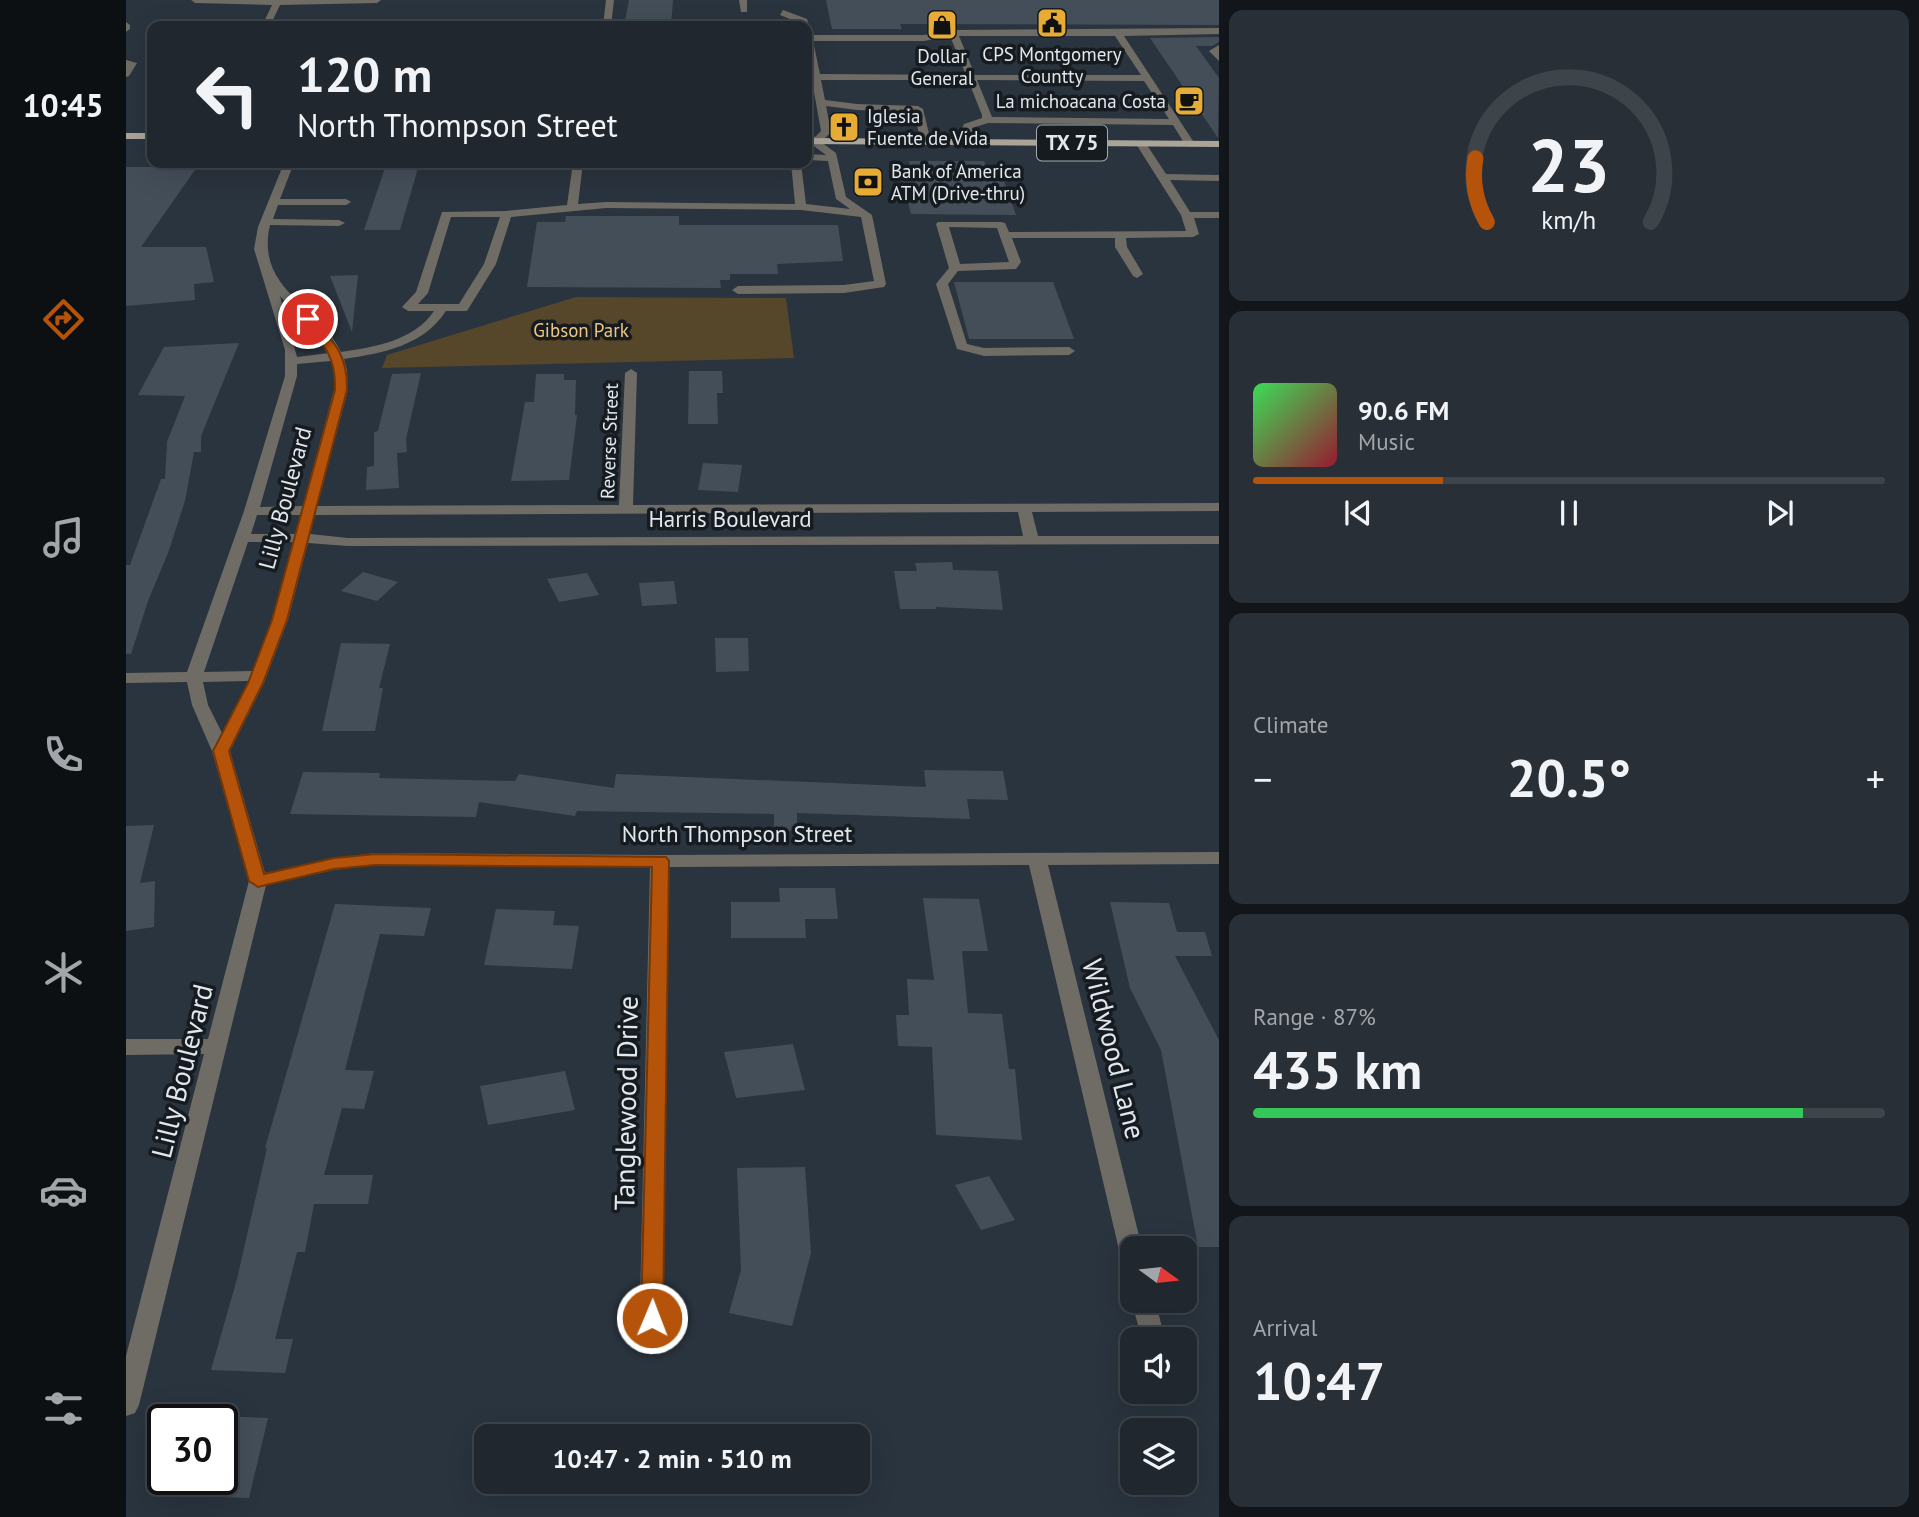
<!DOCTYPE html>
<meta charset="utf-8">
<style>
:root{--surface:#20272e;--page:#282f36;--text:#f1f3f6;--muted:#a2a5aa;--line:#3d444a;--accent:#b45309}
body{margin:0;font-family:"PT Sans",sans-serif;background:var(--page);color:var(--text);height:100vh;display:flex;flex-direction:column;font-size:26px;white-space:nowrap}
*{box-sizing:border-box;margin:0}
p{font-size:23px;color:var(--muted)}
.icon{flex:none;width:38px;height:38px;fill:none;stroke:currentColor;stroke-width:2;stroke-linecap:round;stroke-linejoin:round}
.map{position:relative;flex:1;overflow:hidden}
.details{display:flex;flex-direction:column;gap:10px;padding:10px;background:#121519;width:700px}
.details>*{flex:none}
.top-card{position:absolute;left:21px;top:21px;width:665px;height:147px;border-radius:14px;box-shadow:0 7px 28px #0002,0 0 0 2px var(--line);background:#20272e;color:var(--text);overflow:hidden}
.needle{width:46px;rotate:105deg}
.buttons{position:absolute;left:994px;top:1236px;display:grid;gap:14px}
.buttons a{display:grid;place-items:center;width:77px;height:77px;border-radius:14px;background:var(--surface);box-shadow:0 7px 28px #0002,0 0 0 2px var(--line);font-size:35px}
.speed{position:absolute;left:21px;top:1404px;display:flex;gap:14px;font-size:35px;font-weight:700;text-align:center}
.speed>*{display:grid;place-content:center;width:91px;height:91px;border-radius:50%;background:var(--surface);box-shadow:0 7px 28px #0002,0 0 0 2px var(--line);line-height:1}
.speed .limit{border:4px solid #111;border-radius:10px;background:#fff;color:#111}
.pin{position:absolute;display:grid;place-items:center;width:60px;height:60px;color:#fff;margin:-30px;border:4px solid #fff;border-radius:50%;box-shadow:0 2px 7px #0007}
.me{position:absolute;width:77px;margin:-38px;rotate:1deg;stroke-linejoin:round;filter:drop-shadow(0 0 5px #0008)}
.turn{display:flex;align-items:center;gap:24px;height:147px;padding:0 35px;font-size:32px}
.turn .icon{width:91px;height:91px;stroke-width:2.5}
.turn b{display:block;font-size:49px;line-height:60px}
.big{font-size:52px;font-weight:700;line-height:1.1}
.details .card{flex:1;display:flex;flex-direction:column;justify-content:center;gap:10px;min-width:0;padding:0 24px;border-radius:14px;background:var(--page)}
.details .dial{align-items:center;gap:0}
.dial svg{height:182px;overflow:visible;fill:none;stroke:var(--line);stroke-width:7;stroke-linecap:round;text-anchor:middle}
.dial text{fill:var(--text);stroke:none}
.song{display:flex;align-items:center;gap:21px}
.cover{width:84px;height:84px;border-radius:10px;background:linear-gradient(135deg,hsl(130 70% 55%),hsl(350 70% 35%))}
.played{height:7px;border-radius:4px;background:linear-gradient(90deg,var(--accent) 30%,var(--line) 30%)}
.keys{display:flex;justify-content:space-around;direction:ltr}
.heat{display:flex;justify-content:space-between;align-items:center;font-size:38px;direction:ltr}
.charge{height:10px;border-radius:5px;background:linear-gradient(90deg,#34c759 87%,var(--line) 0)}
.trip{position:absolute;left:348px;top:1424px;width:396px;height:70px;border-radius:14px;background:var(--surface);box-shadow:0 7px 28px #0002,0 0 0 2px var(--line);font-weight:700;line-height:70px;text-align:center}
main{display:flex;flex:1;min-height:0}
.tabs{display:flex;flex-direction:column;width:126px;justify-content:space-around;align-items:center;background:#0d1012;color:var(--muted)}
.tabs .icon{width:49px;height:49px}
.tabs .active{color:var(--accent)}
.tabs b{font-size:32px;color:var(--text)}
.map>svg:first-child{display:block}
.green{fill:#56462a}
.building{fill:#444e59}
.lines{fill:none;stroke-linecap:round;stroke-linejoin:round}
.minor{fill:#6f6c66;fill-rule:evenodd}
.major{fill:#aba498;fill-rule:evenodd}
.route{fill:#b45309;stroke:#753606;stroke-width:2}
.labels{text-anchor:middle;stroke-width:7;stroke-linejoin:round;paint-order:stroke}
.far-poi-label{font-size:19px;fill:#e1e7ee;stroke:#161b1f}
.far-park-label{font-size:19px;fill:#efc67f;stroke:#161b1f}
.far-street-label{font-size:19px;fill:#e1e7ee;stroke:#161b1f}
.shield{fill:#161b1f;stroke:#a4aab0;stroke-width:2}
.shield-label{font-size:21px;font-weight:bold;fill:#e1e7ee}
.street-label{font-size:23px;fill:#e1e7ee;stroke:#161b1f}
.near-street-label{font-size:28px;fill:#e1e7ee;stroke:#161b1f}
</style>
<main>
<nav class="tabs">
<b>10:45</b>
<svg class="icon active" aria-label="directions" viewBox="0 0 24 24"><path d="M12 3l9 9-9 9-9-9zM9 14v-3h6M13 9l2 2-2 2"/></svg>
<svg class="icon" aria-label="music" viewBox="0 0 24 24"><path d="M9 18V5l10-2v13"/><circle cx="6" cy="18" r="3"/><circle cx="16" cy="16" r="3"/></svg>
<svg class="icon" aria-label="phone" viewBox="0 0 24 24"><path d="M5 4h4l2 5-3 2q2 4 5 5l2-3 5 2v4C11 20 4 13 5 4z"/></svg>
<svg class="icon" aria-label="climate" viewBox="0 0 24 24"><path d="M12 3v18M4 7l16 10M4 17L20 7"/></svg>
<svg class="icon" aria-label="car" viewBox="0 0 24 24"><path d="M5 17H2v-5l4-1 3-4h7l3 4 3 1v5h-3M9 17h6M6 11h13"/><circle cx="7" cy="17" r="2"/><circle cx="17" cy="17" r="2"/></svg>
<svg class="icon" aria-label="filters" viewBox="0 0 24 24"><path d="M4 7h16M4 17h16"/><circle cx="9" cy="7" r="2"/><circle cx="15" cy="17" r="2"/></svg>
</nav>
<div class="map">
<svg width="1093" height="1517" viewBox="0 0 1093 1517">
<rect width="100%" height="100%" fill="#2a343e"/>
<path class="green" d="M450 297 660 298 668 358 256 368 261 355Z"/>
<g class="building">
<path d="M503 0H547L545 26H498Z"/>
<path d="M700 0H1093V25L774 24 776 29H706Z"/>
<path d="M1093 37V42L1086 46H1070L1093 78 1092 138 1024 38Z"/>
<path d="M783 161H858L864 178H877L890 215 785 214 776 178 787 177Z"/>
<path d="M0 167H71L15 247H80L88 282 68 284 69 300 0 306Z"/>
<path d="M259 168H292L274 230H238Z"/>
<path d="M440 216H553V225H712L717 261 651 264 652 274H604V280H594L595 288 401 287 411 222H439Z"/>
<path d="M232 275 226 332 204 276Z"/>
<path d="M828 282H927L948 339H843Z"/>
<path d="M113 343 75 436V452H68L59 501 42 553 22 601 5 654H0V565H4L35 479H39L41 442 59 396 12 395 38 347Z"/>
<path d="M563 371H596L597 393H591L592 424H562Z"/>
<path d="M295 373 280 439 281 452 271 453 273 488 240 490 241 467 248 466V432L252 431 266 374Z"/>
<path d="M410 374H438V380H450L449 415H451L443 480 385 481 399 402H408Z"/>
<path d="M577 463 616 465 612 492 572 490Z"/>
<path d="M826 562 827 570 872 571 877 610 810 607V609H774L768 571H791L789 563Z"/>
<path d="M237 572 272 582 251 601 215 591Z"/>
<path d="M461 573 473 595 433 602 421 579Z"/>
<path d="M548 581 551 604 516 606 513 583Z"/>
<path d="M589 638H622L623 671 590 672Z"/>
<path d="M215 643 264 644 253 688H257L249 731H196Z"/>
<path d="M798 770 877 771 882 800 841 799 844 819 671 813V831L648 830V814L451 811 449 816 353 802 350 817 164 814 177 772 254 773 253 778 389 781 393 774 488 788 490 774 800 787Z"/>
<path d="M28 825 14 883 29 881 28 927 0 931V826Z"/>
<path d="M653 888H709L712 919H679L680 938H605V902H654Z"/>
<path d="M797 898 853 899 862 951H836L842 1013 876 1014 883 1069H889L896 1140 810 1135 806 1047 772 1046 770 1015H783L781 979 808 980Z"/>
<path d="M984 902 1043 903 1051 932H1079L1086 956H1049L1093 1040V1247H1072L1035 1050 1004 988Z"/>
<path d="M209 904 305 908 298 936 254 934 219 1070 248 1071 238 1109 216 1108 198 1175H247L242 1204H188L179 1252H171L149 1339H167L159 1373 85 1370 111 1279 141 1148H139Z"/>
<path d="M370 909 429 911 427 925 453 926 446 969 358 965Z"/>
<path d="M667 1044 679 1090 610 1098 598 1052Z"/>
<path d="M439 1071 449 1110 362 1125 354 1086Z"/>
<path d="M679 1167 685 1253 666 1326 603 1313 615 1270 611 1168Z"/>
<path d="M863 1176 889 1220 855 1230 829 1185Z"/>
<path d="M96 1416 142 1418 123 1498 96 1497Z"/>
</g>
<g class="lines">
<g class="minor">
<path d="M65 0H255L251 3 154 5 144 26H136L146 5 69 3Z"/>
<path d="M480 0H488L485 26H477Z"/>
<path d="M613 0H621V12H615Z"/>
<path d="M657 10 681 19 686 35H798L827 30 1093 28V34L998 36 1069 144 1064 147 1060 146 1047 125 862 123 846 128 849 143 844 146 839 143 835 130 838 124 856 118V115L842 80H695L699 100 731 104 792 106 797 109 805 142 800 145 795 142 788 112 731 110 700 106 705 132 695 142 710 153 720 197 746 215 760 284 758 287 718 293 612 294 606 290 612 286 718 285 748 281 735 217 675 210 480 208 385 217 370 264 341 311H320C297 346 257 353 218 359L221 370 222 390 191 506 493 505 499 373 505 369 511 373 507 505 1093 503V511L906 512 912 536H1093V544L222 546 182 543 162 620 138 683 104 751 139 873 208 858 250 853 534 855 1093 852V864L922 865 1016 1248H1006V1263L998 1261 994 1254 903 865 543 867 537 1345 534 1352 525 1355 516 1352 513 1345 524 867 250 865 208 870 140 885 13 1405 9 1413 0 1416V1356L78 1054 0 1055V1039H82L123 881 86 751 66 705 61 682 0 683V673L61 672 118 511 159 376V350L128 249 132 227 158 163H168L154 199H220L225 202 220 205H152L147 219 213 220 219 223 213 226 144 225C129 290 192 304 215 352 248 347 288 341 308 311H282L276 307 290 292 316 212 380 211 441 205 447 163H457L452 204 480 202 669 204 665 163H675L680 204 724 209 710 199 702 161 681 160V154L700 155 681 141V133L689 137 695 131 681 53V26L654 15ZM824 36 840 75 694 74 687 41H798ZM833 36H989L1015 75H849ZM851 80 1018 81 1043 119 866 117ZM325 217H374L358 264 333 304H292L302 293ZM154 296 202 350 203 353 171 357ZM205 361 209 370 208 390 177 506 134 507 171 376V364ZM892 512 897 536 222 538 184 534 189 515ZM131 515H174L170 534H125ZM122 542H167L146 620 126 671 78 672ZM122 681V683L96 733 82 705 77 682Z"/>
<path d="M0 22 4 25V29L0 32Z"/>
<path d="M1093 45V61L1083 51Z"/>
<path d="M0 60 11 63 3 76 0 77Z"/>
<path d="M1011 142H1019L1040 174 1093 175V181L1044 180 1064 212H1093V218H1068L1073 234 1067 237 1000 238 1001 247 1017 274 1011 278 1007 276 989 247V238H886L895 262 890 269 832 271 822 284 841 344 858 348 943 347 949 351 943 355 858 356 831 349 810 284 823 268 810 224 812 222H875L879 223 883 232 1060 231 1055 215 1010 144ZM823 227 871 228 883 262 834 264Z"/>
<path d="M1006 1298V1300H1029L1038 1335 1036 1339H1016L1005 1300Z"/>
</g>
<g class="major">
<rect x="0" y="133" width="26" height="6"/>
<path d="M681 138 1093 141V147L681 144Z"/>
</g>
</g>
<path class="route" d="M178 317H186C208 342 222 355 221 390L161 620 137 683 103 751 138 874 208 858 250 854 540 857 543 861 537 1318 533 1324 526 1327 518 1324 515 1318 526 867 250 865 208 869 132 887 123 881 87 751 122 683 146 620 209 390C210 357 199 346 178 322Z"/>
<defs>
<g id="civic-square" transform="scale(1.575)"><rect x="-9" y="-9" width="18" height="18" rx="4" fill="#e6ac36" stroke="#161b1f"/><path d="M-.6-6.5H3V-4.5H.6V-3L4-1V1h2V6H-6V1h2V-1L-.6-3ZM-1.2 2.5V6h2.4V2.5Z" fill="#111"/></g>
<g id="shop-square" transform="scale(1.575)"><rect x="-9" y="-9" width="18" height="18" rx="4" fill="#e6ac36" stroke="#161b1f"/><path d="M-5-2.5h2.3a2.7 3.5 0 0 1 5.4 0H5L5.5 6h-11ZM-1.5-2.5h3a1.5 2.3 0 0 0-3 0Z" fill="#111"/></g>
<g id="cafe-square" transform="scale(1.575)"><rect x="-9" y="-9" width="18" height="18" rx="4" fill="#e6ac36" stroke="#161b1f"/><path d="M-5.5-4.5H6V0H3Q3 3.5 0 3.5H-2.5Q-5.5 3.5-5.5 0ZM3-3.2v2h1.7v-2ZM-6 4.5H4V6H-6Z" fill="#111"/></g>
<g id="church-square" transform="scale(1.575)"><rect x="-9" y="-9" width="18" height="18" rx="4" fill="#e6ac36" stroke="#161b1f"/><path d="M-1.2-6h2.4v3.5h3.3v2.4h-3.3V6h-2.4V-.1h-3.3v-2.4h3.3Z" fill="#111"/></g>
<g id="bank-square" transform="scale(1.575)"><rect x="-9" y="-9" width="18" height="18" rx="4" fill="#e6ac36" stroke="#161b1f"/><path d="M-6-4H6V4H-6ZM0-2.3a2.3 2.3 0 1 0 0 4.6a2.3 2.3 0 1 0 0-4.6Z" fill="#111"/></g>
</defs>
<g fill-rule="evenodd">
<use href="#civic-square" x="926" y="23"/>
<use href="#shop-square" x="816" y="25"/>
<use href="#cafe-square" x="1063" y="101"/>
<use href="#church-square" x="718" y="127"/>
<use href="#bank-square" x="742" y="182"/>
</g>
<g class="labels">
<g class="far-poi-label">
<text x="926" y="61">CPS Montgomery<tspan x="926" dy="22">Countty</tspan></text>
<text x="816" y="63">Dollar<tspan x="816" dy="22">General</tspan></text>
<text x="1040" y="108" text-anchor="end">La michoacana Costa</text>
<text x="741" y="123" text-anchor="start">Iglesia<tspan x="741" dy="22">Fuente de Vida</tspan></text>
<text x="765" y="178" text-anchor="start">Bank of America<tspan x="765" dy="22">ATM (Drive-thru)</tspan></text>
</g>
<g class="far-park-label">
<text x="455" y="337">Gibson Park</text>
</g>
<g class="far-street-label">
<text transform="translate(483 441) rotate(-88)" y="7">Reverse Street</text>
</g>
<rect class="shield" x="911" y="125.5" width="70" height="35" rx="5"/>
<g class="shield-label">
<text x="946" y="150">TX 75</text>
</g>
<g class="street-label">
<text transform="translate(159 498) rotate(-75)" y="8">Lilly Boulevard</text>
<text x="604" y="527">Harris Boulevard</text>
<text x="611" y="842">North Thompson Street</text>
</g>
<g class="near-street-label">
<text transform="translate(988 1049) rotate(76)" y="10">Wildwood Lane</text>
<text transform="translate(56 1071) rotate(-76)" y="10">Lilly Boulevard</text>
<text transform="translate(500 1103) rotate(-89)" y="10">Tanglewood Drive</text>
</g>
</g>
</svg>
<div class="buttons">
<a><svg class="needle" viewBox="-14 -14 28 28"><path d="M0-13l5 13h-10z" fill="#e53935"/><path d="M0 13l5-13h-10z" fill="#a2a5aa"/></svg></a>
<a><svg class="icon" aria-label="sound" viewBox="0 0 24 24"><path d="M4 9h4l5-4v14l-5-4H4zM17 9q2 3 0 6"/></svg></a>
<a><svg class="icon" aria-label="layers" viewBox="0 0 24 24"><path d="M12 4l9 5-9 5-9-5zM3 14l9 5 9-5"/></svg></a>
</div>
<div class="speed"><div class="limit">30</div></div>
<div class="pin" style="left:182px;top:319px;background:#d93025"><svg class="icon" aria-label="arrive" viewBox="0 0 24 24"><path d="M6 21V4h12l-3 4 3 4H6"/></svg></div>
<svg class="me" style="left:526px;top:1318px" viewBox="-20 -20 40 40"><circle r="17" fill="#b45309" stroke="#fff" stroke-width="3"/><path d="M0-11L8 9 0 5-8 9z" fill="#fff"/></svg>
<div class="trip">10:47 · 2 min · 510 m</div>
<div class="top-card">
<div class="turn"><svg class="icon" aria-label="left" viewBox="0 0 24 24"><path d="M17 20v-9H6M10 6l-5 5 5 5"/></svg><div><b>120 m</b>North Thompson Street</div></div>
</div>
</div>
<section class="details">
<div class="card dial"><svg viewBox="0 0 100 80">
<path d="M14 69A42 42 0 1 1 86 69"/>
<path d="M14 69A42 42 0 0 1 9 41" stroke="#b45309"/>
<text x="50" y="56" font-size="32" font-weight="700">23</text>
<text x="50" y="72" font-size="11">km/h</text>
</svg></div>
<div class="card">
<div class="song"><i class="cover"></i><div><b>90.6 FM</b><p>Music</p></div></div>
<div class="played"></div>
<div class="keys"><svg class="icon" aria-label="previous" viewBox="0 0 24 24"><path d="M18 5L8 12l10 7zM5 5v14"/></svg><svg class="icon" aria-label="pause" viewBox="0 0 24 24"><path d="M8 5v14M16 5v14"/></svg><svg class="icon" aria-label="next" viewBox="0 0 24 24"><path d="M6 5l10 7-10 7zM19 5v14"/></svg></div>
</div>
<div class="card"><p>Climate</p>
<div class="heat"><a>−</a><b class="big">20.5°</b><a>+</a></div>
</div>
<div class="card"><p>Range · 87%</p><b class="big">435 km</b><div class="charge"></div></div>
<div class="card"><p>Arrival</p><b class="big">10:47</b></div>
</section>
</main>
